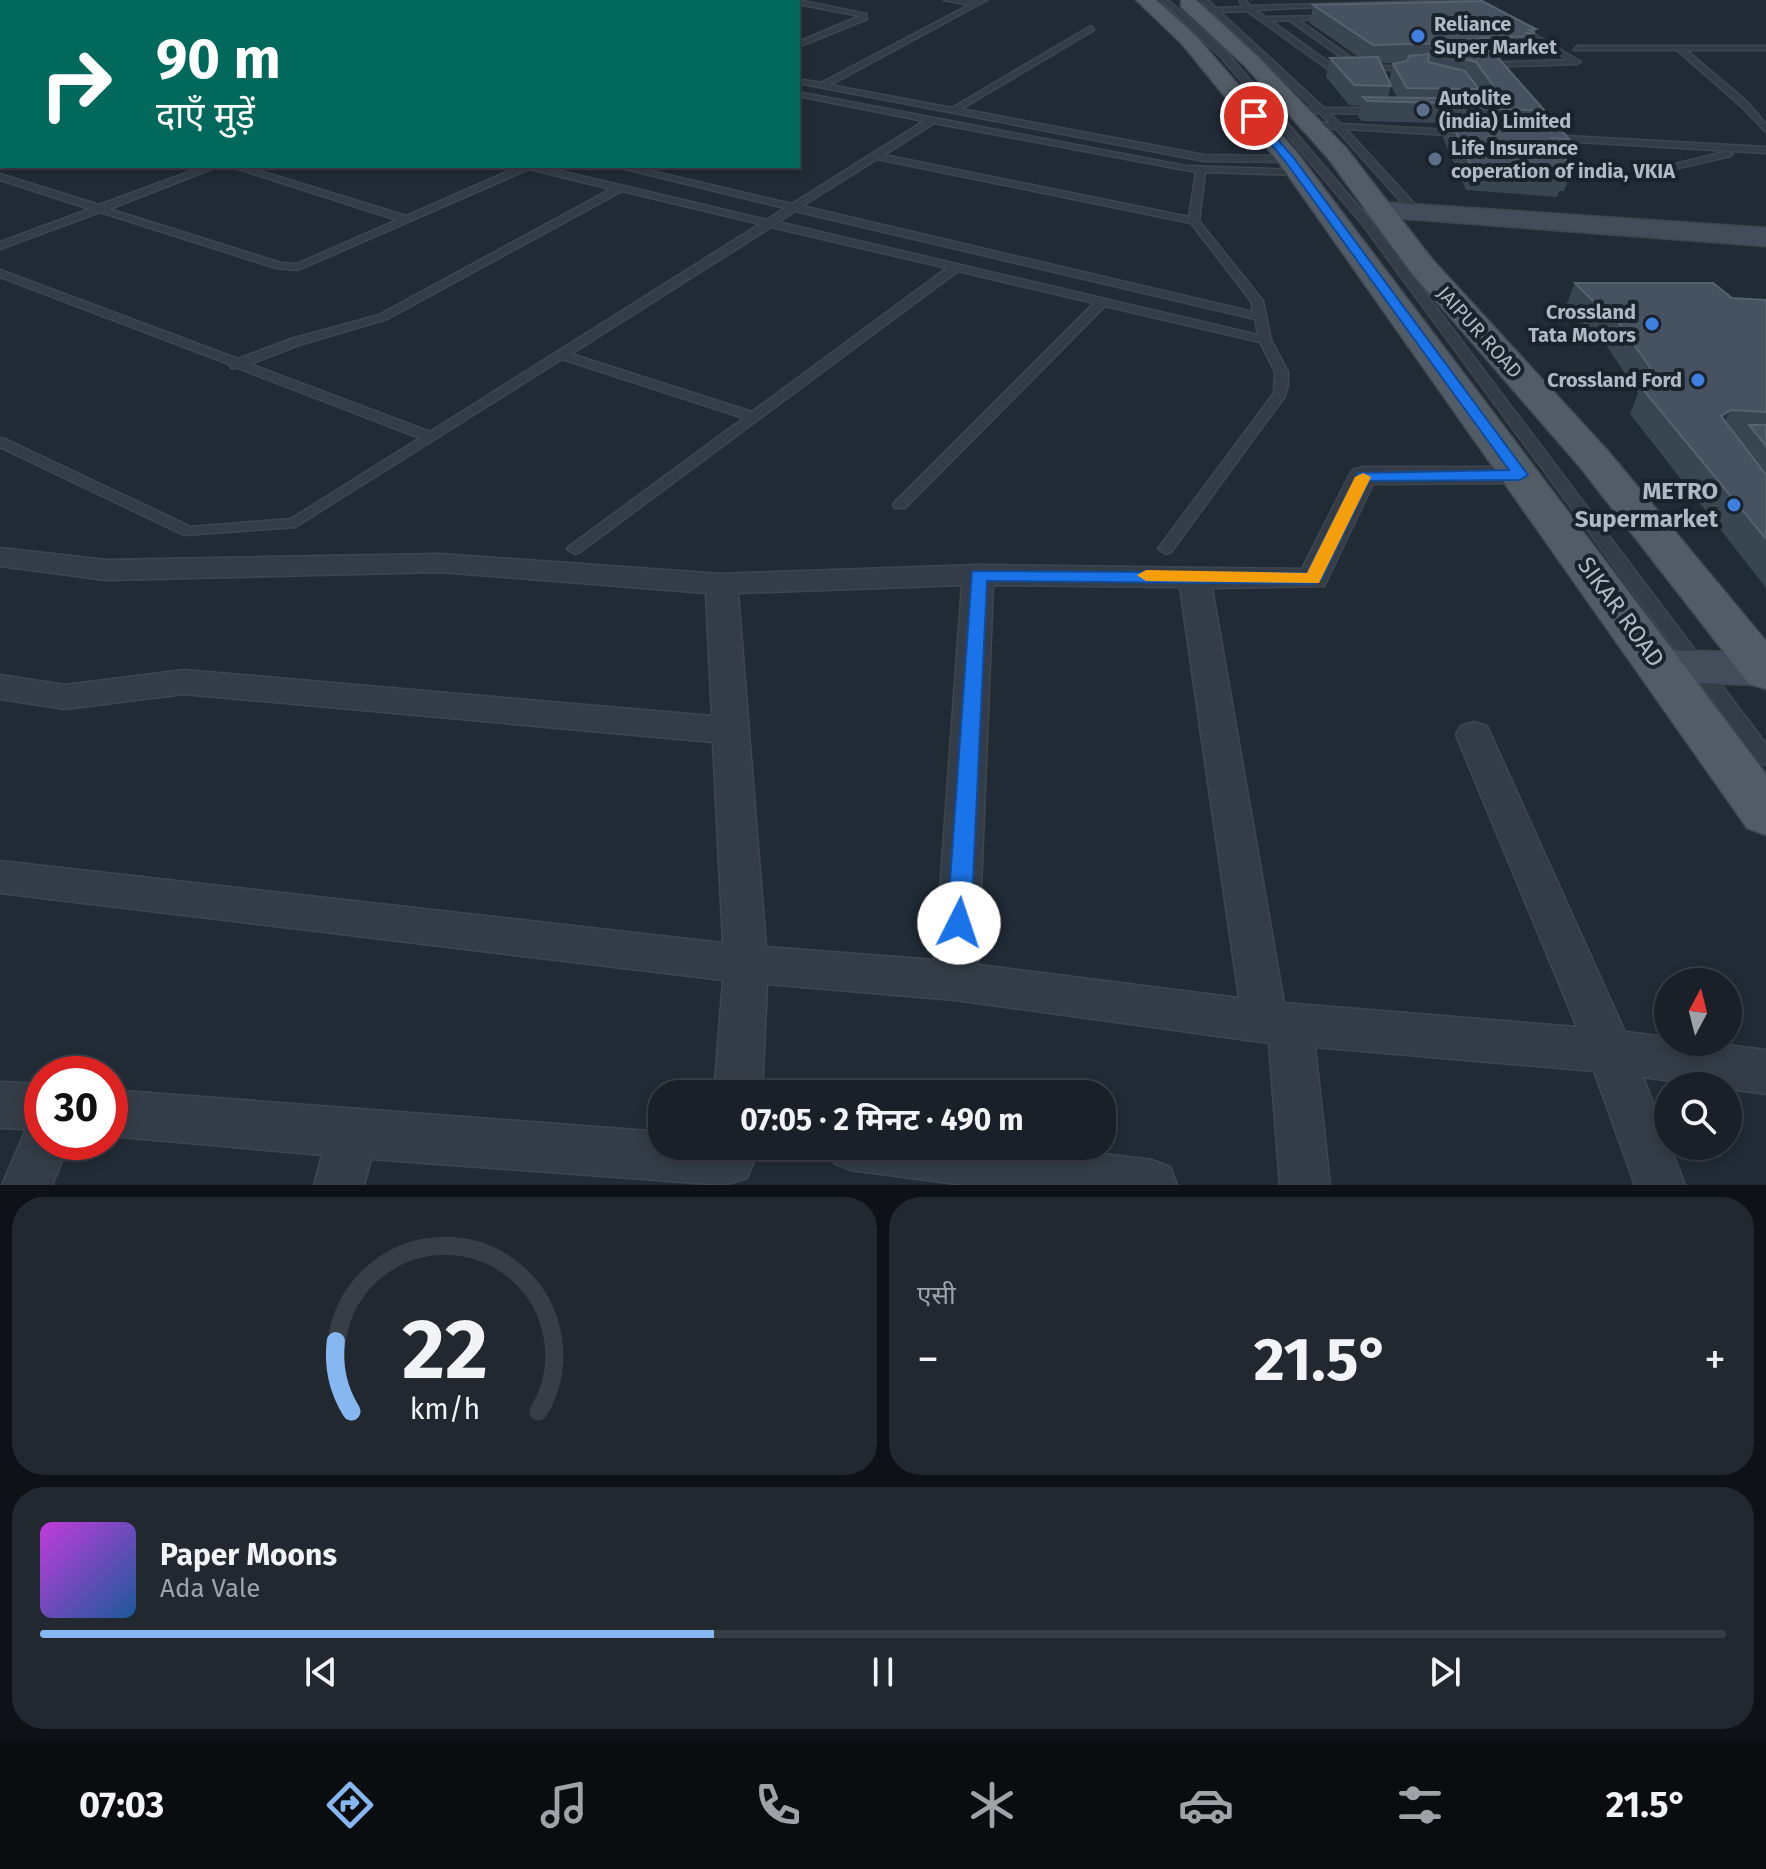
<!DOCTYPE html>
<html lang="hi">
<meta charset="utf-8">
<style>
:root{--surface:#192028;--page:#222830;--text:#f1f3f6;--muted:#9fa3a8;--line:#373e45;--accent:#86b7f1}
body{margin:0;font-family:"Fira Sans","Noto Sans Devanagari",sans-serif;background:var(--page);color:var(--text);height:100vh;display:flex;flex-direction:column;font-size:30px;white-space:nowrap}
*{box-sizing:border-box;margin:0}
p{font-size:26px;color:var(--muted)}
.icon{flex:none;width:44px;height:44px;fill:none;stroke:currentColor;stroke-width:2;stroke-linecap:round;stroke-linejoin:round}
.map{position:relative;height:1185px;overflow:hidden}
.side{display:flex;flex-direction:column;gap:12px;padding:12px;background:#0e1216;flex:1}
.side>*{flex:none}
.hud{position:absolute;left:0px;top:0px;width:800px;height:168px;box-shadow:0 4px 12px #0003,0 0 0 2px var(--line);background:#00695c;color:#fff;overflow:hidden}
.needle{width:52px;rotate:7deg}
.controls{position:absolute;left:1654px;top:968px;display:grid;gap:16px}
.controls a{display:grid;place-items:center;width:88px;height:88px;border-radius:50%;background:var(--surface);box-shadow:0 4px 12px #0003,0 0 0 2px var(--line);font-size:40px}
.speed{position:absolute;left:24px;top:1056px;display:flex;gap:16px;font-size:40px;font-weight:700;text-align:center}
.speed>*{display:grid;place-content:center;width:104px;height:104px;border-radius:50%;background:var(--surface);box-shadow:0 4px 12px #0003,0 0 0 2px var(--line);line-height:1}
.speed .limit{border:12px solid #d22;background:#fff;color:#111}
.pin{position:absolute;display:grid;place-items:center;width:68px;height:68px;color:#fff;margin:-34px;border:4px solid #fff;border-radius:50%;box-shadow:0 2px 8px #0007}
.me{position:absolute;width:88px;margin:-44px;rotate:4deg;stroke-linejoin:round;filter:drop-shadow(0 0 6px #0008)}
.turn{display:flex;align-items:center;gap:28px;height:168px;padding:0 24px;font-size:36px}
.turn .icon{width:104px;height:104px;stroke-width:2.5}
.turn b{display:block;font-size:56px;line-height:68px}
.big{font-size:60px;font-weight:700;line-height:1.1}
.side .card{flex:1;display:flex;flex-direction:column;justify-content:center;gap:12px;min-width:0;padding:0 28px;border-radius:32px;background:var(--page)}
.side .dial{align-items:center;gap:0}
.dial svg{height:208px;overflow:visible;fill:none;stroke:var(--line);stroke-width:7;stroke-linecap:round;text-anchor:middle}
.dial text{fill:var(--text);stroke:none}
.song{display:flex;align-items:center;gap:24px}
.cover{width:96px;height:96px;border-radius:12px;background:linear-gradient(135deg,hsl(290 70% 55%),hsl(210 70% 35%))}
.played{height:8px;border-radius:4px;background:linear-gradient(90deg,var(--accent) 40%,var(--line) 40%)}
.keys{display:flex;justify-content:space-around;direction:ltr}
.heat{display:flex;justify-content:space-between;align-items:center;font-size:44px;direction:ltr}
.side .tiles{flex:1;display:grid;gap:12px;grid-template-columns:1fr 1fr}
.card:last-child{grid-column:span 2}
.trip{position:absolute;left:648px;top:1080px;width:468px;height:80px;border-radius:32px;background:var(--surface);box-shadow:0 4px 12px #0003,0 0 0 2px var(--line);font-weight:700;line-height:80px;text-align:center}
.tab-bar{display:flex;height:128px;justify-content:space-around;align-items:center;background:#0a0d10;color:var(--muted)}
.tab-bar .icon{width:56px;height:56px}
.tab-bar .on{color:var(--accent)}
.tab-bar b{font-size:36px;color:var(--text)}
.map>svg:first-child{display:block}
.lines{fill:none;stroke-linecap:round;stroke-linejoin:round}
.lane-casing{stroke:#3e4650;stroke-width:3}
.street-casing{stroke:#3e4650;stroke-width:3}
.secondary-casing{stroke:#3e4650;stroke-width:3}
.primary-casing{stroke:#3e4650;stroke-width:3}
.lane{fill:#343d47;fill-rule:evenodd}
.street{fill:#343d47;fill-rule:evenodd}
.secondary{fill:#434d59;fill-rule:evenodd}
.primary{fill:#525c67;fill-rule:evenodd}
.wall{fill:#394652;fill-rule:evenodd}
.shaded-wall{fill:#2a3642}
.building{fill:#46525f;stroke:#56626e;stroke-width:2}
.route{fill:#1a73e8;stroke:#114b97;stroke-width:2}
.slow{fill:#f59e0b}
.shop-dot{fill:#3f7fe0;stroke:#1a222b;stroke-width:3}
.service-dot{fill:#5c6f8a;stroke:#1a222b;stroke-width:3}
.labels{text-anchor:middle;stroke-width:8;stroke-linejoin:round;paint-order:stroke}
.far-poi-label{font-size:20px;font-weight:bold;fill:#afb8c3;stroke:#1a222b;text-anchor:start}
.far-street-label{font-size:20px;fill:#afb8c3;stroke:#1a222b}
.poi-label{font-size:24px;font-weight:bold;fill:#afb8c3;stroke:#1a222b;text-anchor:end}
.street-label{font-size:24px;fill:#afb8c3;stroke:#1a222b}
</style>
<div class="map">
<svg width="1766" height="1185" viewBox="0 0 1766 1185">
<rect width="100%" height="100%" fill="#212b36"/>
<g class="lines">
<g class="lane-casing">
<g id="lane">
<path d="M798 0 866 14 867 19 798 47V42L860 16 798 4 795 2Z"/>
<path d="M944 0H987L830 85 952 108 1091 26 1094 30 961 109 1204 155 1289 156 1294 159 1289 162 1204 161 798 83V79L821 83 969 5Z"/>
<path d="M1161 0H1168L1227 53 1371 221 1766 744V765L1759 763 1363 225 1221 57Z"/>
<path d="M1201 0H1208L1216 8 1243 7 1239 0H1245L1250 6 1470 0 1256 10 1265 17 1334 16 1332 19 1298 20 1365 67 1415 65 1412 69 1332 72 1247 11 1220 12 1324 108H1379L1383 111 1379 114 1329 113 1341 124 1468 131 1469 133 1465 136 1346 129 1420 210V214H1412L1336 129 1309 127 1308 125 1312 122 1330 123 1319 113 1294 112V108H1314L1213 12 1207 11 1209 8ZM1289 20 1355 67 1337 68 1271 21Z"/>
<path d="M1513 25H1519L1581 62 1577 64 1480 67 1483 63 1569 60 1513 29Z"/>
<path d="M1577 46H1766V50H1686L1747 102 1766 124V132L1741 106 1677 50H1574Z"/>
<path d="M798 92 1186 166 1300 170 1302 172 1297 175 1205 172 1199 221 1263 301 1271 340 1288 372V385L1285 396 1171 552 1166 554 1158 549 1274 393 1275 372 1260 342 1105 306 905 508H895L893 505 895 502 1094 303 958 271 580 552 575 554 567 549 570 546 744 418 562 359 295 527 184 535 0 447V438L5 439 191 527 291 519 420 438 238 368H231L229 364 0 277V270L238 359 291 339 379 315 611 189 529 169 298 270 276 268 100 212 0 249V242L90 209 0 180V174L99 205 205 166H219L109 209 281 263 297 264 397 220 229 166H244L406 216 520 166H539L767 220 785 208 613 166H630L792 204 924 121 798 96ZM934 123 1196 172 1189 217 884 155ZM877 159 1191 223 1251 301 1253 312 802 206ZM622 191 760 224 430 432 250 364 299 345 387 319ZM795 211 1255 319 1258 335 778 222ZM771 227 947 268 752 412 571 354Z"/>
<path d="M1548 135 1766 147V153L1545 140 1544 138Z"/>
<path d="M1728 151 1733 154 1731 156 1652 174 1647 171Z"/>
</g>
</g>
<g class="street-casing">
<g id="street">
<rect x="0" y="12" width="2" height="8"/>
<path d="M0 54 2 55V65L0 64Z"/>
<rect x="0" y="99" width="2" height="10"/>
<path d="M1363 467H1520L1530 469 1534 475 1530 481 1520 483 1373 484 1324 586 1212 588 1284 1003 1577 1027 1456 735 1461 726 1474 722 1487 726 1625 1032 1668 1037V1042H1703L1766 1050V1094L1643 1077 1685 1185H1635L1594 1071 1315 1047 1330 1185H1280L1269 1043 955 1000 767 984 762 1094H714L723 980 0 893V861L723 943 713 742 184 694 65 709 0 699V675L65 685 184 670 712 716 706 593 440 572 106 580 0 566V548L106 560 440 554 721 574 978 565 1302 569 1349 476 1353 470ZM962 585 935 960 766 947 738 593ZM993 585 1180 587 1239 998 978 965Z"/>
<path d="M0 1082 42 1084V1142H70L52 1185H2L26 1129 0 1128Z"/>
<path d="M110 1090 662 1132V1146H748L754 1161 747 1178 724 1185 371 1159 364 1185H314L322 1155 110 1136Z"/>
<path d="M826 1146H1042L1152 1160 1170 1167 1177 1185H964L851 1170 834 1163Z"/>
</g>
</g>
<g class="secondary-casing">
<g id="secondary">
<path d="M1379 202 1766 228V246L1369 216 1365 210 1369 204Z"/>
<path d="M1660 650 1766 653V685L1660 682 1643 677 1636 666 1643 655Z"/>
</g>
</g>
<g class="primary-casing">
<g id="primary">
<path d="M1136 0H1156L1196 36 1298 154 1766 774V835L1747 828 1280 164 1182 44Z"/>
<path d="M1181 0H1196L1259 58 1346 148 1432 259 1608 451 1766 641V689L1749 684 1580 467 1410 271 1328 158 1245 66 1181 7Z"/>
</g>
</g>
<use href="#lane" class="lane"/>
<use href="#street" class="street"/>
<use href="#secondary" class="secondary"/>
<use href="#primary" class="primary"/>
</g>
<g class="wall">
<path d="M1313 5 1536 29 1530 51 1527 52 1526 55 1497 56 1545 111 1541 122 1569 139 1564 156 1572 169 1564 191H1559L1557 197 1466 190 1443 138 1446 127 1438 126 1437 123 1362 121 1358 117 1361 106 1349 105 1326 77 1330 58H1360L1310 23ZM1381 63H1398L1393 64 1389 81ZM1391 86 1397 97H1388ZM1478 92 1483 99H1477Z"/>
<path d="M1575 283 1732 298 1766 300V588L1630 414 1638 393 1604 342H1598L1565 308Z"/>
</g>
<path class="shaded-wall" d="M1731 410 1718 437 1721 416Z"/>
<g class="building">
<path d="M1482 1 1536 29 1529 30 1535 33H1527L1532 36 1481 38 1484 42 1373 45 1313 5Z"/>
<path d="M1492 51 1545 111 1444 106 1443 103 1367 101 1363 97 1494 99 1498 92 1476 62 1439 53Z"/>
<path d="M1429 54 1428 62 1465 71 1479 89 1407 88 1393 64 1407 61 1409 56Z"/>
<path d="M1378 57 1391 86 1354 85 1330 58Z"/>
<path d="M1449 117 1555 123 1569 139 1552 138 1572 169H1561L1565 174 1472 168Z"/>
<path d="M1575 283H1713L1732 298 1766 300V412L1731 410 1721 416 1766 475V539L1641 387 1665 389 1614 316H1608Z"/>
<path d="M1749 425H1766V446Z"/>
</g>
<path class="route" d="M1254 113 1293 157 1528 475 1520 480 1369 481 1322 579 1313 584 987 581 971 923 967 930 959 933 950 930 947 923 972 571 1307 573 1358 473 1509 470 1285 161 1250 118Z"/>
<path class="slow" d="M1363 473 1371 477 1319 583 1146 581 1137 575 1146 570 1307 573 1355 477Z"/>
<g class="shop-dot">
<circle cx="1418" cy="36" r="8"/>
<circle cx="1652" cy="324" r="8"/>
<circle cx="1698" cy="380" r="8"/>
<circle cx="1734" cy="505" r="8"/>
</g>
<g class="service-dot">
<circle cx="1423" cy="110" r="8"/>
<circle cx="1435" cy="159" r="8"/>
</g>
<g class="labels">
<g class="far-poi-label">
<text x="1434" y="31">Reliance<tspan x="1434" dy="23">Super Market</tspan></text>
<text x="1439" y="105">Autolite<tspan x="1439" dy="23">(india) Limited</tspan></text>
<text x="1451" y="155">Life Insurance<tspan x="1451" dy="23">coperation of india, VKIA</tspan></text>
<text x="1636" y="319" text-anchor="end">Crossland<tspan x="1636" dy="23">Tata Motors</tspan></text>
<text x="1682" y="387" text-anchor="end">Crossland Ford</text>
</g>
<g class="far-street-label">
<text transform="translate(1480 332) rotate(48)" y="7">JAIPUR ROAD</text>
</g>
<g class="poi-label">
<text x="1718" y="499">METRO<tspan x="1718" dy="28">Supermarket</tspan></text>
</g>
<g class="street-label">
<text transform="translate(1621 612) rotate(54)" y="8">SIKAR ROAD</text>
</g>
</g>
</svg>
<div class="controls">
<a><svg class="needle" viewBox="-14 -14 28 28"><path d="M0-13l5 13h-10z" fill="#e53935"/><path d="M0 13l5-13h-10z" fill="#9fa3a8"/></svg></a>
<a><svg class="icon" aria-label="search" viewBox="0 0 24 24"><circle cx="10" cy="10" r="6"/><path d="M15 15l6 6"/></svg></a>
</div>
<div class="speed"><div class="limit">30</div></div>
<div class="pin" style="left:1254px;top:116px;background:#d93025"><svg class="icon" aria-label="arrive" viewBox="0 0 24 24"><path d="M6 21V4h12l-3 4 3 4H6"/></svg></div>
<svg class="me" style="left:959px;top:923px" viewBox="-20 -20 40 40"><circle r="19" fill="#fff"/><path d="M0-13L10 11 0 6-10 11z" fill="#1a73e8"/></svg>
<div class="trip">07:05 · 2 मिनट · 490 m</div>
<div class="hud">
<div class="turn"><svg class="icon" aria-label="right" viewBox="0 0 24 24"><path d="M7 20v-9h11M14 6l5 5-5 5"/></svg><div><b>90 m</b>दाएँ मुड़ें</div></div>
</div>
</div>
<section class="side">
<div class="tiles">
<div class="card dial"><svg viewBox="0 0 100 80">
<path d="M14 69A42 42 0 1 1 86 69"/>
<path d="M14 69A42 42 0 0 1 8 42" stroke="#86b7f1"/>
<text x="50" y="56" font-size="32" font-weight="700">22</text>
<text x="50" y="72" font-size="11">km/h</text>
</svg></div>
<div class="card"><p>एसी</p>
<div class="heat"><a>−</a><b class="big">21.5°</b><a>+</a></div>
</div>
<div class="card">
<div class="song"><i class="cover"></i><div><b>Paper Moons</b><p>Ada Vale</p></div></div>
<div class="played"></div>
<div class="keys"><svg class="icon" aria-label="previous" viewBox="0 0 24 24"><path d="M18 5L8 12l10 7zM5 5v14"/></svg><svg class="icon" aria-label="pause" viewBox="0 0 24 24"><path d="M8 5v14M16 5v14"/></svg><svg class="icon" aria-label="next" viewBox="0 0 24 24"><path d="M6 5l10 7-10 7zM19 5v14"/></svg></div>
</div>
</div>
</section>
<nav class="tab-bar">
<b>07:03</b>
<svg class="icon on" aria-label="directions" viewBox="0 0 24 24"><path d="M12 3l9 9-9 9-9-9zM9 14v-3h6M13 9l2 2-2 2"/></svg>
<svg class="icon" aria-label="music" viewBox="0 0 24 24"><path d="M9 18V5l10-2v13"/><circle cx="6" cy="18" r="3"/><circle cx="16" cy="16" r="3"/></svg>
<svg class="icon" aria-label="phone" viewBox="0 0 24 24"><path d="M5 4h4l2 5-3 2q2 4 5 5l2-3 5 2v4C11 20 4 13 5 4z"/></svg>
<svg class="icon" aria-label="climate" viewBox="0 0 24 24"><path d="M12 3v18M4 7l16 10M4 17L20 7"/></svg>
<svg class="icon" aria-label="car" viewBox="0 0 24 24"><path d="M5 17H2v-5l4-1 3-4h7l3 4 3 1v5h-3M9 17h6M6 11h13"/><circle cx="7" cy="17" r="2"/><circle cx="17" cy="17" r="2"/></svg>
<svg class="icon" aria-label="filters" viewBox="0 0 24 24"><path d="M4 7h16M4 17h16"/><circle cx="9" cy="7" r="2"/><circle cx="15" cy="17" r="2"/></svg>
<b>21.5°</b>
</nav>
